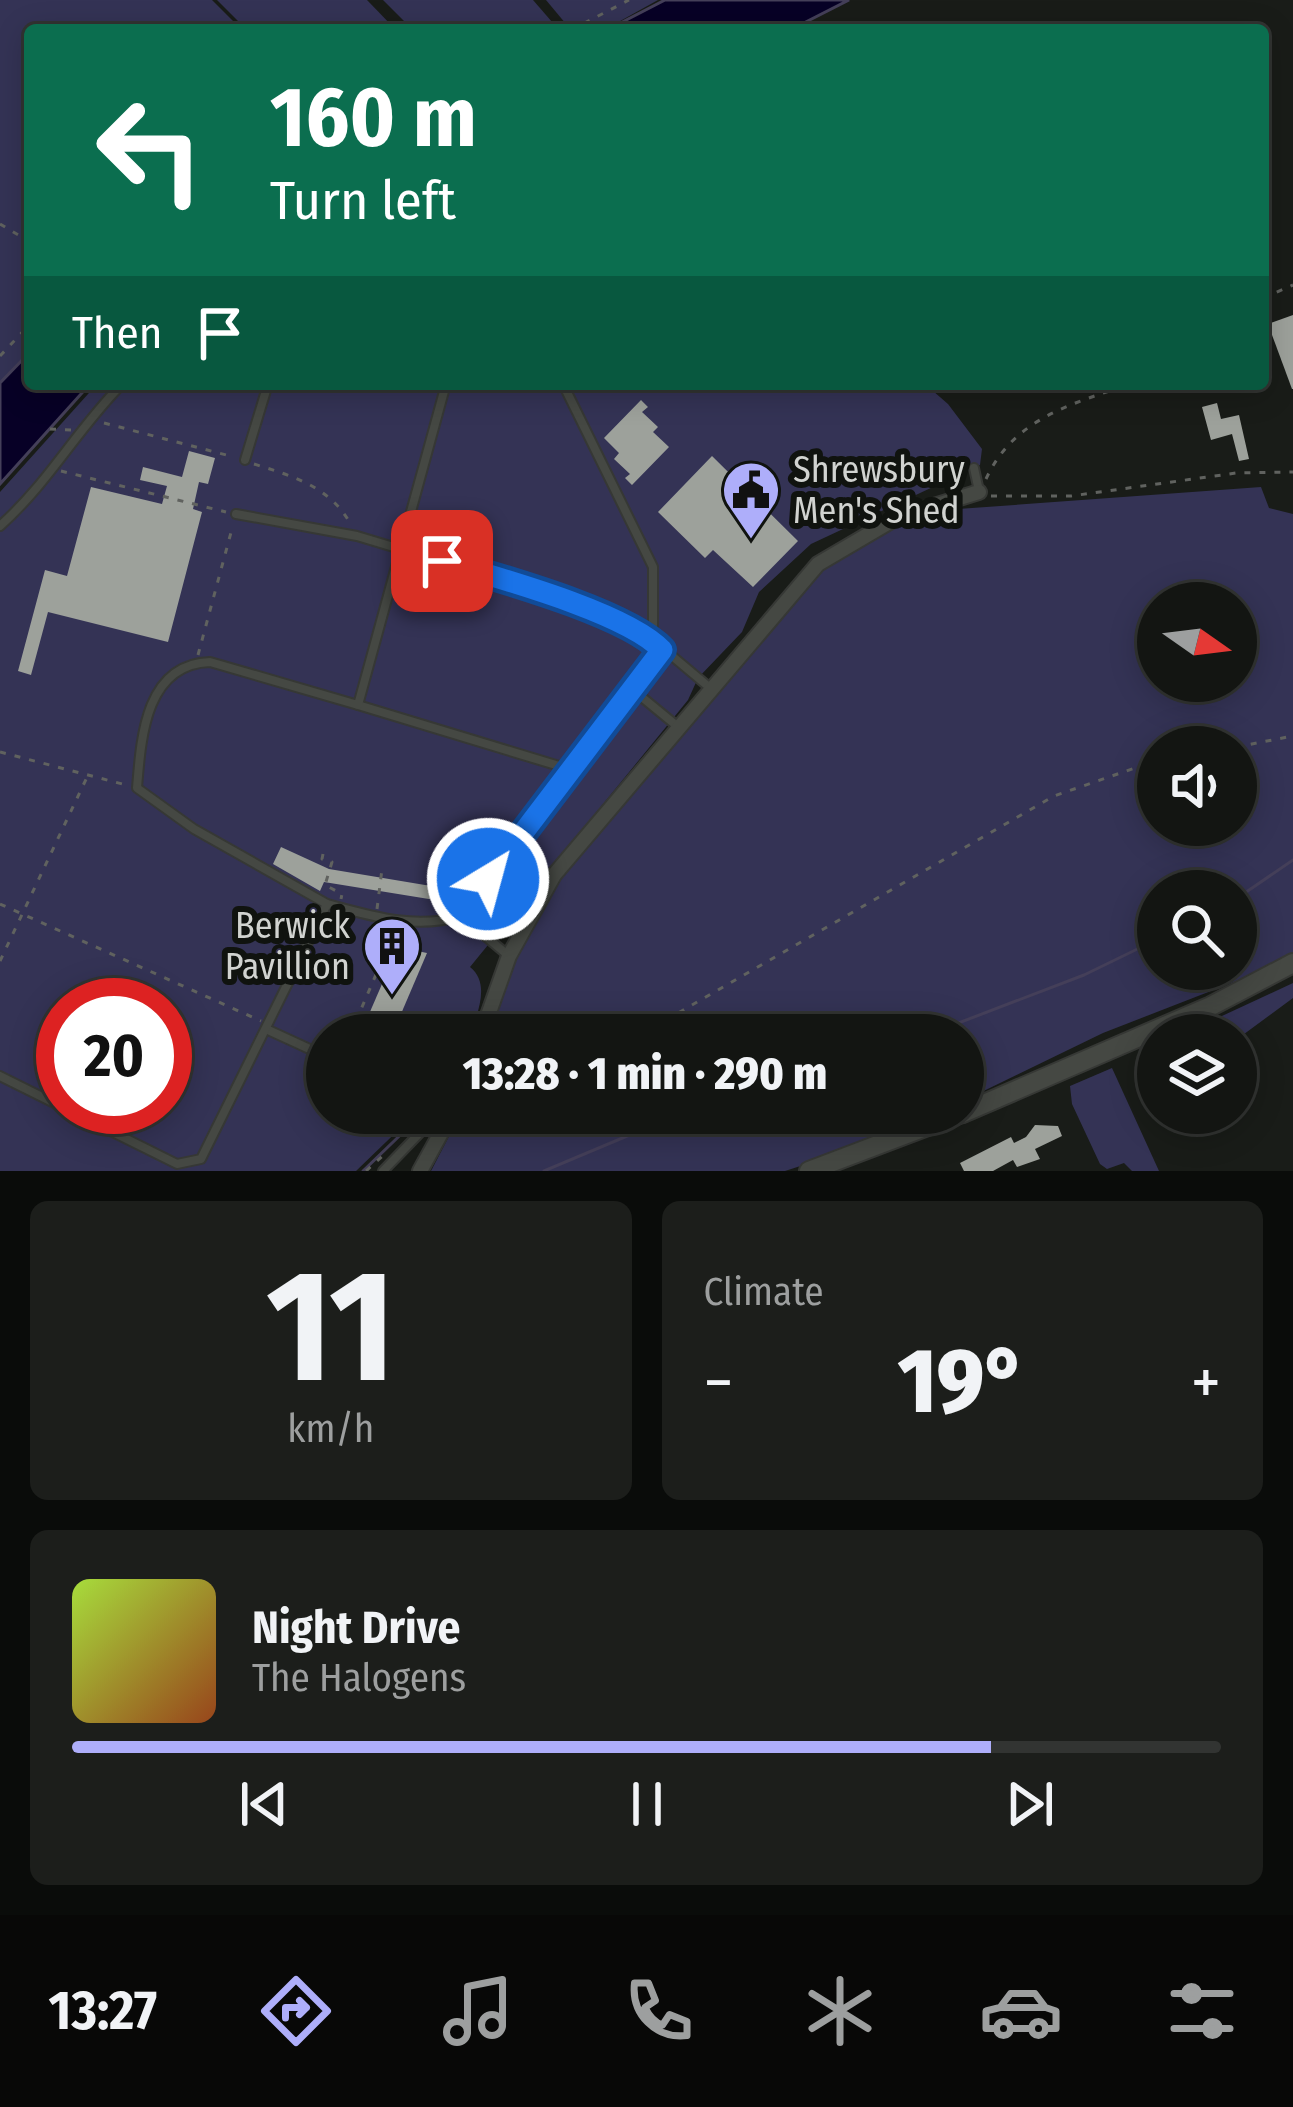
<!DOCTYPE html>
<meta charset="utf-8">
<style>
:root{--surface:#131512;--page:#1c1e1b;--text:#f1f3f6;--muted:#9d9f9f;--line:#323432;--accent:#aeaefa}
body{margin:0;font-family:"Fira Sans Condensed",sans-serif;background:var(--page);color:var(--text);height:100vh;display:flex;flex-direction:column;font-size:45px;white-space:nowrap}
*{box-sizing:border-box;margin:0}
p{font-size:39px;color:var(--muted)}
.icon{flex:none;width:66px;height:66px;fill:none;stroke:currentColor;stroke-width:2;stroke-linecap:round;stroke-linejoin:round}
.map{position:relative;height:1171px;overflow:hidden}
.sheet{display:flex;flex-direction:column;gap:30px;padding:30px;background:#0a0c0a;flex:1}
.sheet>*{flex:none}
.banner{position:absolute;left:24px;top:24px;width:1245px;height:366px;border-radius:12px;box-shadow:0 6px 30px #0003,0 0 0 3px var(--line);background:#0b6e4f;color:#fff;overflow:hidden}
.needle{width:78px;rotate:104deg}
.controls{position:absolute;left:1137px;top:582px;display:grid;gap:24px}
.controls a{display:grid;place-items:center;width:120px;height:120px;border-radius:50%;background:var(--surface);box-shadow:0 6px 30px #0003,0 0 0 3px var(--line);font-size:60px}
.speed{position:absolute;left:36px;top:978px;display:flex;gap:24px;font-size:60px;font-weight:700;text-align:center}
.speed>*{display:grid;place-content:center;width:156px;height:156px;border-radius:50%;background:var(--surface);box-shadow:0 6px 30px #0003,0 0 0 3px var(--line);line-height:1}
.speed .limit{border:18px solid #d22;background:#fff;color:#111}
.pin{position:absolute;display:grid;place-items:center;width:102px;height:102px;color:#fff;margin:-51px;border-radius:24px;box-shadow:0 6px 18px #0006}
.me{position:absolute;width:132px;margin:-66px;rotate:37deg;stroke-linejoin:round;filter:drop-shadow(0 0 9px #0008)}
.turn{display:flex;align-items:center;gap:42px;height:252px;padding:0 48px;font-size:54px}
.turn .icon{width:156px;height:156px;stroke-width:2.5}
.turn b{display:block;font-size:84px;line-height:102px}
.then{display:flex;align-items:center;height:114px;padding:0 48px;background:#0003;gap:24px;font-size:45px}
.big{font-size:90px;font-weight:800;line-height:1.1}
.sheet .card{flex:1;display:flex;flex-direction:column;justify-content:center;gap:18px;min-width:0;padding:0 42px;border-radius:18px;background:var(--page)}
.sheet .dial{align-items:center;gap:0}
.dial b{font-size:156px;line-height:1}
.song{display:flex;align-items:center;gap:36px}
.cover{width:144px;height:144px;border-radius:18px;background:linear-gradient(135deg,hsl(80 70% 55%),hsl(20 70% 35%))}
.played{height:12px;border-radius:6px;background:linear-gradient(90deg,var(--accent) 80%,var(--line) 80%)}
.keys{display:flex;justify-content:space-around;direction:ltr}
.heat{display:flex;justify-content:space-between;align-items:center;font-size:66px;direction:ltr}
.sheet .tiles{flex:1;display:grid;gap:30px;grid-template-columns:1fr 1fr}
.card:last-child{grid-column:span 2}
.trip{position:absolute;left:306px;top:1014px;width:678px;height:120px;border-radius:60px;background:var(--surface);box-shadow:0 6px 30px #0003,0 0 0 3px var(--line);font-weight:800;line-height:120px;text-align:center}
.menu{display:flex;height:192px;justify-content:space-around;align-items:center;background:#080807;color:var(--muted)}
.menu .icon{width:84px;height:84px}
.menu .active{color:var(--accent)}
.menu b{font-size:54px;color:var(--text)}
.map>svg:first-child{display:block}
.green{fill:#343355;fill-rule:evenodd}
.water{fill:#070026;stroke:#443f59;stroke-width:3}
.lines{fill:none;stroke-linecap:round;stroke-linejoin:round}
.stream{stroke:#443f59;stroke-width:3}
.building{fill:#9da19b}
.service-casing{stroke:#363835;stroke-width:12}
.minor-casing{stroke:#363835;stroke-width:18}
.secondary-casing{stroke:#363835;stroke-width:22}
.path{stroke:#60625f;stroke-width:3;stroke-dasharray:6 9;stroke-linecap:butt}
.service{stroke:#454843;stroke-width:8}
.minor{stroke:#454843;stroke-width:14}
.secondary{stroke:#454843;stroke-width:18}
.route-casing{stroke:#114b97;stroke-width:30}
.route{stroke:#1a73e8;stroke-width:21}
.labels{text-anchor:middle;stroke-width:12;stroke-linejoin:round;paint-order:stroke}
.poi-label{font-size:36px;fill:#d1d3d0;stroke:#10130f;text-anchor:start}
</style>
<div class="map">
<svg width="1293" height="1171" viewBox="0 0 1293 1171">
<rect width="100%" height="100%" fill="#191c18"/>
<g class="green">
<path d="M0 0H212L242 30H30V352L0 383Z"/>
<path d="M217 0H367L396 30H247Z"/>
<path d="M383 0H533L559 30H413Z"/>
<path d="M546 0H658L604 30H571Z"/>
<path d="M97 384H925L948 404 982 449 980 465 811 544 759 592 742 632 698 678 688 700 470 967C491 984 477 1012 471 1035H327V1113H416L356 1171H0V492ZM63 1005H165V1107H63Z"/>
<path d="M1261 487 1269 508 1293 514V959L1103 1033 963 1101V1035H489L517 954 545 898 823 569 903 520 958 509ZM1158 603H1236V681H1158ZM1158 747H1236V825H1158ZM1158 891H1236V969H1158Z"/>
<path d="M1293 983V998L1236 1040V1035H1181Z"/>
<path d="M1112 1068 1159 1171H1132L1124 1163 1107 1169 1100 1164 1072 1104 1070 1086Z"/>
<path d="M461 1113H938L887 1138 785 1171H431Z"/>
</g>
<g class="water">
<path d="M665 0H849L790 30H607Z"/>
<path d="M30 352V384H90L0 484V383Z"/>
</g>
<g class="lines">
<g class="stream">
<path d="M1236 899 1293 860"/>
<path d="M927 1035 1084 975 1158 939"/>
<path d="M363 1171 420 1116"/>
<path d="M544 1171 682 1113"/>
</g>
</g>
<g class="building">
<path d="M1293 315V389H1292L1268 324Z"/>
<path d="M641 400 648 407 642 412 658 427 653 432 669 447 632 485 625 478 630 474 614 459 619 453 604 438Z"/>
<path d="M1217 403 1221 419 1239 415 1249 459 1239 461 1232 434 1211 440 1202 407Z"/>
<path d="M189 451 215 458 208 484 199 482 193 509 202 512 168 642 48 612 31 675 18 671 45 570 67 576 91 487 162 504 167 486 140 480 143 467 182 477Z"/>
<path d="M712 456 798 541 753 587 713 550 705 558 658 512Z"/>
<path d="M281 847 329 869 437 887 435 900 324 882 320 891 273 864Z"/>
<path d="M398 947 427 953 392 1035H360Z"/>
<path d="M1035 1125 1058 1126 1062 1136 1035 1149 1040 1159 1017 1167 1013 1160 993 1171H964L960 1163 1011 1137 1014 1143 1026 1137Z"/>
</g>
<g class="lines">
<g class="service-casing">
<g id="service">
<path d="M563 384 653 567V640"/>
<path d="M245 460 268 384"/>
<path d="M974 468 979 491"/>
<path d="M236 514 357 536 520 585 653 640 709 687"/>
<path d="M0 526C50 481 75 432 122 384"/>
<path d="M632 689 677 726"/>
<path d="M358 705 569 769"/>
<path d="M327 904C371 916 416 930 461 916L662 650"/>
<path d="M461 916 509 956"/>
<path d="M266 1029 327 1057"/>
<path d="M0 1076 177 1164 201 1159 327 904 194 829 137 788C141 739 145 664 210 662L358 705 446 384"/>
<path d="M383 1171 439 1113"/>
</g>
</g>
<g class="minor-casing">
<g id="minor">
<path d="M481 1035 509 956 554 875 818 564 898 517 979 492"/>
<path d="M420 1171 452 1113"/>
</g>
</g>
<g class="secondary-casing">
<g id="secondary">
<path d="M963 1113 1211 1006 1293 963"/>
<path d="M809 1171 962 1113"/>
</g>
</g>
<g class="path">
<path d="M571 30 629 0"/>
<path d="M0 224 30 242"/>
<path d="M1263 298 1293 285"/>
<path d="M1263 329V339"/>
<path d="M0 356 30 324"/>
<path d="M104 423 234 457"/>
<path d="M50 429 72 430"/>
<path d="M254 464C292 476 329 486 350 523"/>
<path d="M61 471 226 512"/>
<path d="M986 479C1014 418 1072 404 1130 384"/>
<path d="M991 496H1071L1236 473 1293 472"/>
<path d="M198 655 233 525"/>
<path d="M1236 747 1293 736"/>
<path d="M0 752 130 786"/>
<path d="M323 854 322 859 332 862 325 885 342 894 341 899"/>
<path d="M0 904 261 1021"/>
<path d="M377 909 382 869"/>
<path d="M0 961 89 773"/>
<path d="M350 1035 396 928"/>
<path d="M640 1035 1054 796 1158 760"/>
<path d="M366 1171 387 1152"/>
</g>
<use href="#service" class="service"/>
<use href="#minor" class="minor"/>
<use href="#secondary" class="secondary"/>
</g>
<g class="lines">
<g class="route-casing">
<path id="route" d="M442 561C495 577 626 612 662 650L488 879"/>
</g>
<use href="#route" class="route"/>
</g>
<defs>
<g id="civic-pin" transform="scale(3)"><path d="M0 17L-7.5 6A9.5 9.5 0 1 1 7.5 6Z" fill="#aeaefa" stroke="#10130f"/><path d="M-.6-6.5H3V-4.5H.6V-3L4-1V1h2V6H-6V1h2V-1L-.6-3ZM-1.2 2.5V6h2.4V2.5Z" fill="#111"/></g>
<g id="building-pin" transform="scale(3)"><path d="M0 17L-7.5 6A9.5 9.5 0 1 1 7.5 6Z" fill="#aeaefa" stroke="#10130f"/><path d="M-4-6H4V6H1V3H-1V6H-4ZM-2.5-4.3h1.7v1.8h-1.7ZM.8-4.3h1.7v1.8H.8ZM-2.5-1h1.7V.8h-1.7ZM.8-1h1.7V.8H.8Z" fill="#111"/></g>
</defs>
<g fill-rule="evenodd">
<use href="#civic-pin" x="751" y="490"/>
<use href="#building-pin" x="392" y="946"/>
</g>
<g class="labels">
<g class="poi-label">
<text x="793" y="482">Shrewsbury<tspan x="793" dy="41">Men's Shed</tspan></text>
<text x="350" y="938" text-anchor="end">Berwick<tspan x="350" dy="41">Pavillion</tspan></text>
</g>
</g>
</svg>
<div class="controls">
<a><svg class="needle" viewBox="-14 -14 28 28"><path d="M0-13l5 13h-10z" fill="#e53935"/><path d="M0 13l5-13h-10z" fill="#9d9f9f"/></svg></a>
<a><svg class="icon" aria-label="sound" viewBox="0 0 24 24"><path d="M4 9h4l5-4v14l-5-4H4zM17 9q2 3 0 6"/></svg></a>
<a><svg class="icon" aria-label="search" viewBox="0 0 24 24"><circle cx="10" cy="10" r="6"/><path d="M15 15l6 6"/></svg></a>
<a><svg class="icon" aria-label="layers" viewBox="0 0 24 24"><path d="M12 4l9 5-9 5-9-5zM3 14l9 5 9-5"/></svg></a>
</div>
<div class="speed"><div class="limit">20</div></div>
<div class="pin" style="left:442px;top:561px;background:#d93025"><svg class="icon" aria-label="arrive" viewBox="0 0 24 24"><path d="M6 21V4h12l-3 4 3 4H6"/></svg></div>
<svg class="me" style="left:488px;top:879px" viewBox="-20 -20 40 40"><circle r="17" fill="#1a73e8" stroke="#fff" stroke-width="3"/><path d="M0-11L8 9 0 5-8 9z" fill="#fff"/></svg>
<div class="trip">13:28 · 1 min · 290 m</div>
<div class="banner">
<div class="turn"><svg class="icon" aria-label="left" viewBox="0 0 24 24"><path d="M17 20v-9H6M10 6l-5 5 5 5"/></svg><div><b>160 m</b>Turn left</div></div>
<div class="then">Then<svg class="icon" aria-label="arrive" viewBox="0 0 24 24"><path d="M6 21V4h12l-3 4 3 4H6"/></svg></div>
</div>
</div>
<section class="sheet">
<div class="tiles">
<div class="card dial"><b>11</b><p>km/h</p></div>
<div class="card"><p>Climate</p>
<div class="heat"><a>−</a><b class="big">19°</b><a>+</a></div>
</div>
<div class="card">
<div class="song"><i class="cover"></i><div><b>Night Drive</b><p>The Halogens</p></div></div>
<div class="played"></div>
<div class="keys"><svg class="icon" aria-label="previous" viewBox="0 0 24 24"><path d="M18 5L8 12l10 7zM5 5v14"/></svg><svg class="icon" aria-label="pause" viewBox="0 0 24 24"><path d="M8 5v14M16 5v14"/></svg><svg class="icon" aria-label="next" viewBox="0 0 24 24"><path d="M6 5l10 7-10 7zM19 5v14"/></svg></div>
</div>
</div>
</section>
<nav class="menu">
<b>13:27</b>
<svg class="icon active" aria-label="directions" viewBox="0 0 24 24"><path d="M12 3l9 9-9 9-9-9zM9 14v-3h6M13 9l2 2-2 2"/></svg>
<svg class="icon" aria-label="music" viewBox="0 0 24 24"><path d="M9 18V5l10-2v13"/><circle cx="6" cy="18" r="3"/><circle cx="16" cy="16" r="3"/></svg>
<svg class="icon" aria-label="phone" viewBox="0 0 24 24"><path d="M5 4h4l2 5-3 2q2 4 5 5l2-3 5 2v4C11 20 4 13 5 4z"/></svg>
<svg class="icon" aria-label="climate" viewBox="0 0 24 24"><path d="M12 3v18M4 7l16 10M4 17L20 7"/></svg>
<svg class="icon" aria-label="car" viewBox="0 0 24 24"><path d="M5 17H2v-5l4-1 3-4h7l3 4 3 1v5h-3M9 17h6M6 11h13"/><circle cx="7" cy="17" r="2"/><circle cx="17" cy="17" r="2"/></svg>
<svg class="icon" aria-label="filters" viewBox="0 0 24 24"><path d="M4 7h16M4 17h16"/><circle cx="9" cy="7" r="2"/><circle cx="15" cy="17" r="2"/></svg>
</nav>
